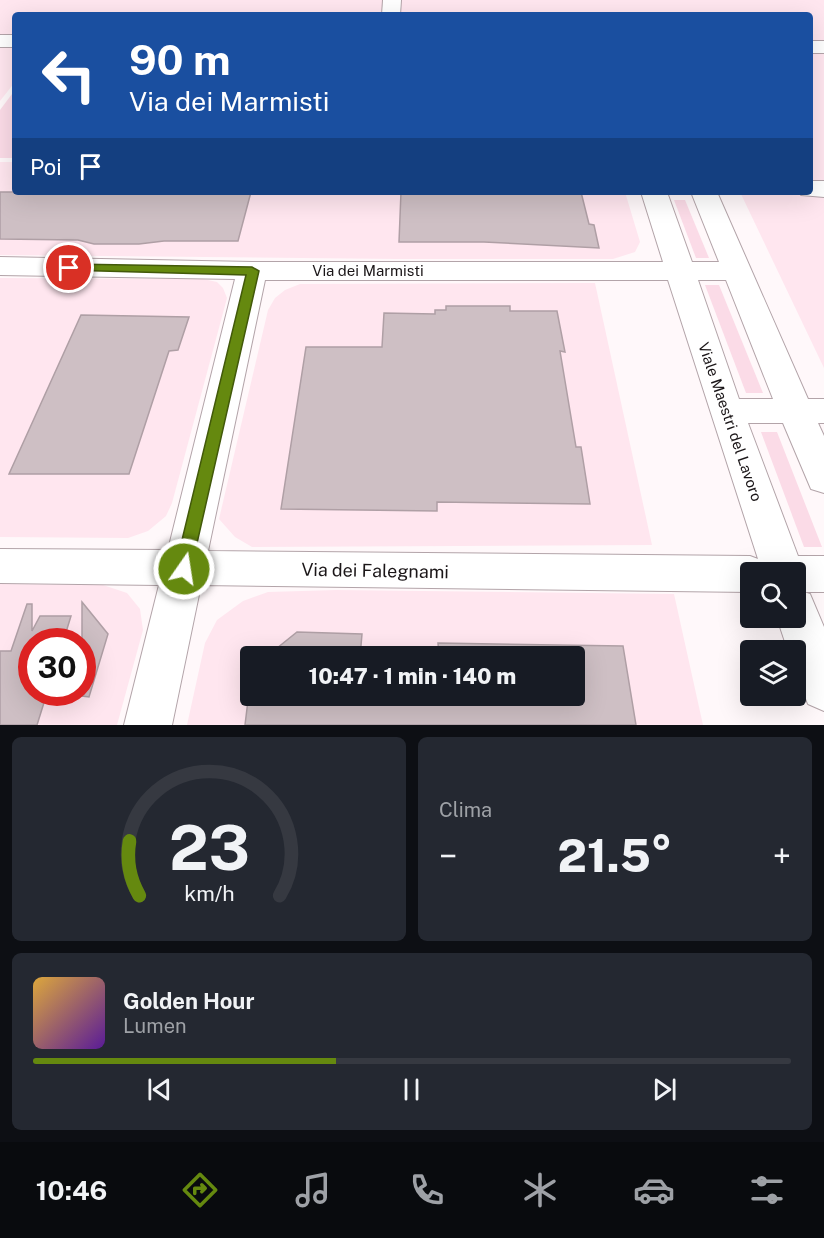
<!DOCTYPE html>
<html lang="it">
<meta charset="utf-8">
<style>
:root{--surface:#171b24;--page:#242831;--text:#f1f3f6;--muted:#9ea1a6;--line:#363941;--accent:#65890f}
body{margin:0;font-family:"Public Sans",sans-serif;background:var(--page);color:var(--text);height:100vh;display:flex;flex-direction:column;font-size:22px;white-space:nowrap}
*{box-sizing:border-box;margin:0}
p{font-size:20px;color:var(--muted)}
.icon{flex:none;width:33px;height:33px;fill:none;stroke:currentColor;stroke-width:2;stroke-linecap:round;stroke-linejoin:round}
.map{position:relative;height:725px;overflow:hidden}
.panel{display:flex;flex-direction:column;gap:12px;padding:12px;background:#0d0f14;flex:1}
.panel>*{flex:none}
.hud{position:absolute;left:12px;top:12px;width:801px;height:183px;border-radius:6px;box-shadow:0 6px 24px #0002;background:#1a4fa0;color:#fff;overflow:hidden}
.fabs{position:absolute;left:740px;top:562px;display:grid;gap:12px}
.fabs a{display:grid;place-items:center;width:66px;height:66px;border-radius:6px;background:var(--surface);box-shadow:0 6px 24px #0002;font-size:30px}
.speed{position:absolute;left:18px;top:628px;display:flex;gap:12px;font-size:30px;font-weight:700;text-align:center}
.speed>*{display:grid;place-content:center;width:78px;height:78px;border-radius:50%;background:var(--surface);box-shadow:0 6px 24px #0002;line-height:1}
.speed .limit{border:9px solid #d22;background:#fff;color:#111}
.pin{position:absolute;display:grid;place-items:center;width:51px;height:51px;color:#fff;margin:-26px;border:3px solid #fff;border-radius:50%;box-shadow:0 2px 6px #0007}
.me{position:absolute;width:66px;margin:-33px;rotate:13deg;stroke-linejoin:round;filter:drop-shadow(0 0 4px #0008)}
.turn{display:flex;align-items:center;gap:21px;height:126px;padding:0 18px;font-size:27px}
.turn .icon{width:78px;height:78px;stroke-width:2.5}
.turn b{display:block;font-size:42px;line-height:51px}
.then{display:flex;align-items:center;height:57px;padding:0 18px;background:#0003;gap:12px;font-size:22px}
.big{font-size:45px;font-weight:800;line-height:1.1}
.panel .card{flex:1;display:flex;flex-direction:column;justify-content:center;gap:9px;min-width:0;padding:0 21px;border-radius:9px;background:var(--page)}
.panel .dial{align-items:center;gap:0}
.dial svg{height:156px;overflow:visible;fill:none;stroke:var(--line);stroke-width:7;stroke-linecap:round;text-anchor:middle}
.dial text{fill:var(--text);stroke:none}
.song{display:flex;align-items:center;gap:18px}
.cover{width:72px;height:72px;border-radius:9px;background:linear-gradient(135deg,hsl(40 70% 55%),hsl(270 70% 35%))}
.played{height:6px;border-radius:3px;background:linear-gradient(90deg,var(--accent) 40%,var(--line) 40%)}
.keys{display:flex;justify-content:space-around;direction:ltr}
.heat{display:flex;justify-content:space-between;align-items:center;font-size:33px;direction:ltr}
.panel .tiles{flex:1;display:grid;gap:12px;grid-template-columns:1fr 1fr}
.card:last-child{grid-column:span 2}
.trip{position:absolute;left:240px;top:646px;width:345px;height:60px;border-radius:6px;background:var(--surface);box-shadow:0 6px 24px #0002;font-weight:800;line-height:60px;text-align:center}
.tab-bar{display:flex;height:96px;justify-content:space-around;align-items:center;background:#090b0e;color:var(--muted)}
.tab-bar .icon{width:42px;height:42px}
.tab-bar .on{color:var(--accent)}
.tab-bar b{font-size:27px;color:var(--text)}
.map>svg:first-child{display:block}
.built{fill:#ffe6ef;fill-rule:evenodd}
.green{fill:#fbdbe7}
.building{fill:#cebfc4;stroke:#af9fa5;stroke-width:1.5}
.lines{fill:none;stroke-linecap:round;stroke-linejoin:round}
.minor-casing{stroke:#b3a4a9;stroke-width:2}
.minor{fill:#fff;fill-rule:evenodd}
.route{fill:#65890f;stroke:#42590a;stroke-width:1.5}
.labels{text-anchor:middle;stroke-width:4.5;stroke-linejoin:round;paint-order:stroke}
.street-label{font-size:15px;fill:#1b1618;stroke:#fff}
.near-street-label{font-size:18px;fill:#1b1618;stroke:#fff}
</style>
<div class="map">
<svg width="824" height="725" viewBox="0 0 824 725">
<rect width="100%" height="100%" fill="#fff8fa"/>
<g class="built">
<path d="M0 0H824V368L740 192H810V15H15V82L0 101Z"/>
<path d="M0 162H15V192H625L640 242 635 252 613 259H397L0 255Z"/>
<path d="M0 278 203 279 217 282 223 288 227 298 172 503 166 516 148 531 128 538 0 537Z"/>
<path d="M595 283 652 545 252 547 235 537 219 519 268 310 275 298 285 290 300 284Z"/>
<path d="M0 584 103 585 127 593 140 609 143 630 117 725H0ZM32 642H82V693H32Z"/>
<path d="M336 590 674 594 703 725H187L205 643 217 620 243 601 268 592ZM250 657H574V696H250Z"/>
</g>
<g class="green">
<path d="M15 90V158H0V110Z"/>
<path d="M674 200H685L709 258H696Z"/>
<path d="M705 285H719L763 393H746Z"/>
<path d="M761 432H777L822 547H804Z"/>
</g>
<g class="building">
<path d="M0 192H251L238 241H164L139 244H94L78 240 0 239Z"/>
<path d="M401 192H581L589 224 594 225 599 248 484 242H399Z"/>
<path d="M446 306H510V311H557L565 352 560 351 576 447H581L590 504 437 502V511L281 509 306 347H382L384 313 435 314V310H446Z"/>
<path d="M81 315 189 317 178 350 169 351 129 474H9Z"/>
<path d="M82 602 108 634 89 697 82 696Z"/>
<path d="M27 604H32V631L40 616H71L63 642H32V693H47L37 725H0V651H11Z"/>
<path d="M297 632 362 634 360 657H266Z"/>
<path d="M438 643 623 646 636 725H245L250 684V696H574V657H439Z"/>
</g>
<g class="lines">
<g class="minor-casing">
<g id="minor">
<path d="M383 0H401L400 15H382Z"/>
<rect x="0" y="35" width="15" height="12"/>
<rect x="810" y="41" width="14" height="12"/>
<path d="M810 181H824V197L801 195 799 192H810Z"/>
<path d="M641 192H667L692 262H719L691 192H717L808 399H824V423H818L824 436V493L811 489 783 423H748L798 556H824V592H804L810 594 824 627V711L808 704 795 671V651H788L777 618H795V573H750V592L201 585 172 725H124L159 585 0 583V549L168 550 235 279 0 275V257L252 262H663ZM265 280H668L758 559 750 556 208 551ZM698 280H726L773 399H739Z"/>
</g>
</g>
<use href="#minor" class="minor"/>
</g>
<path class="route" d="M69 264 252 267 259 271 190 574 184 576 178 574 175 569 246 275 65 270 63 268Z"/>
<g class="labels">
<g class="street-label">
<text x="368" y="276">Via dei Marmisti</text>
<text transform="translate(730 422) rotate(71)" y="5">Viale Maestri del Lavoro</text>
</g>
<g class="near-street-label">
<text transform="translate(375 571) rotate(1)" y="6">Via dei Falegnami</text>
</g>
</g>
</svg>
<div class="fabs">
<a><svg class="icon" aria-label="search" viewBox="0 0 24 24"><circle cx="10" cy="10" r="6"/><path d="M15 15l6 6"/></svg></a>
<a><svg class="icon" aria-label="layers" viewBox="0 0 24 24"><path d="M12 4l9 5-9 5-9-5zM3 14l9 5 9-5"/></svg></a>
</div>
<div class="speed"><div class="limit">30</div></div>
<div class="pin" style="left:69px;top:268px;background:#d93025"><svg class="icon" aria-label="arrive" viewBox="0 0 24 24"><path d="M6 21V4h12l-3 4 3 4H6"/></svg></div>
<svg class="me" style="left:184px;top:569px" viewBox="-20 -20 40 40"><circle r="17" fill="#65890f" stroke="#fff" stroke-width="3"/><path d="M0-11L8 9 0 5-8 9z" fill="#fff"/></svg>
<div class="trip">10:47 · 1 min · 140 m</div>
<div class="hud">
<div class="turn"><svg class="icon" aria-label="left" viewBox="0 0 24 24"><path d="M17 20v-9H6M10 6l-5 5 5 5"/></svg><div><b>90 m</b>Via dei Marmisti</div></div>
<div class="then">Poi<svg class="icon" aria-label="arrive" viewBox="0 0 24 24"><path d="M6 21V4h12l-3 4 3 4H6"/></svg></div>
</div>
</div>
<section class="panel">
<div class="tiles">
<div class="card dial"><svg viewBox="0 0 100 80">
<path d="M14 69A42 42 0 1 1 86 69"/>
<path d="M14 69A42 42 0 0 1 9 41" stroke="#65890f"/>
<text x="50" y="56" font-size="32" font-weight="700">23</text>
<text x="50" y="72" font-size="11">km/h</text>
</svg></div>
<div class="card"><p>Clima</p>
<div class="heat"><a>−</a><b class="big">21.5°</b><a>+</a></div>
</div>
<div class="card">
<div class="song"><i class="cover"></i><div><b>Golden Hour</b><p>Lumen</p></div></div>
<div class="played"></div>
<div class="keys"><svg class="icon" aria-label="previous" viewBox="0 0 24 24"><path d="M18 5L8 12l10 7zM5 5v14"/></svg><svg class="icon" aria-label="pause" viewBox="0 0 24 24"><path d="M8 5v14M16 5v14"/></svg><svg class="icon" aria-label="next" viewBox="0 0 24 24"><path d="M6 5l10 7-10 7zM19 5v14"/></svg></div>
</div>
</div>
</section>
<nav class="tab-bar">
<b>10:46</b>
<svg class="icon on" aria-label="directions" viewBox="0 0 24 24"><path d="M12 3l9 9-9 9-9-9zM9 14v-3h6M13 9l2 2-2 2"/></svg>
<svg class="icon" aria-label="music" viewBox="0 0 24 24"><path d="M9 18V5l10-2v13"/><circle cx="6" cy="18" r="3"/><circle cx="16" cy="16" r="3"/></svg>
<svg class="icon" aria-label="phone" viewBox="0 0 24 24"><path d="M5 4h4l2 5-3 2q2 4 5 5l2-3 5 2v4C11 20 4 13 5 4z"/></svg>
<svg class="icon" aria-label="climate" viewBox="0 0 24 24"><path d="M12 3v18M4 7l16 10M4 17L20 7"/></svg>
<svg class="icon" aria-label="car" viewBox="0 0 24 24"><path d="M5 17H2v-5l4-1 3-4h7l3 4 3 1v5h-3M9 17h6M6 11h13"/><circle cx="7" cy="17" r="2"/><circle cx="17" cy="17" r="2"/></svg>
<svg class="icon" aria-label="filters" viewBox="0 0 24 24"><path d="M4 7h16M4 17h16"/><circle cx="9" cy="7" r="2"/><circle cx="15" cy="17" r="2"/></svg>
</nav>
